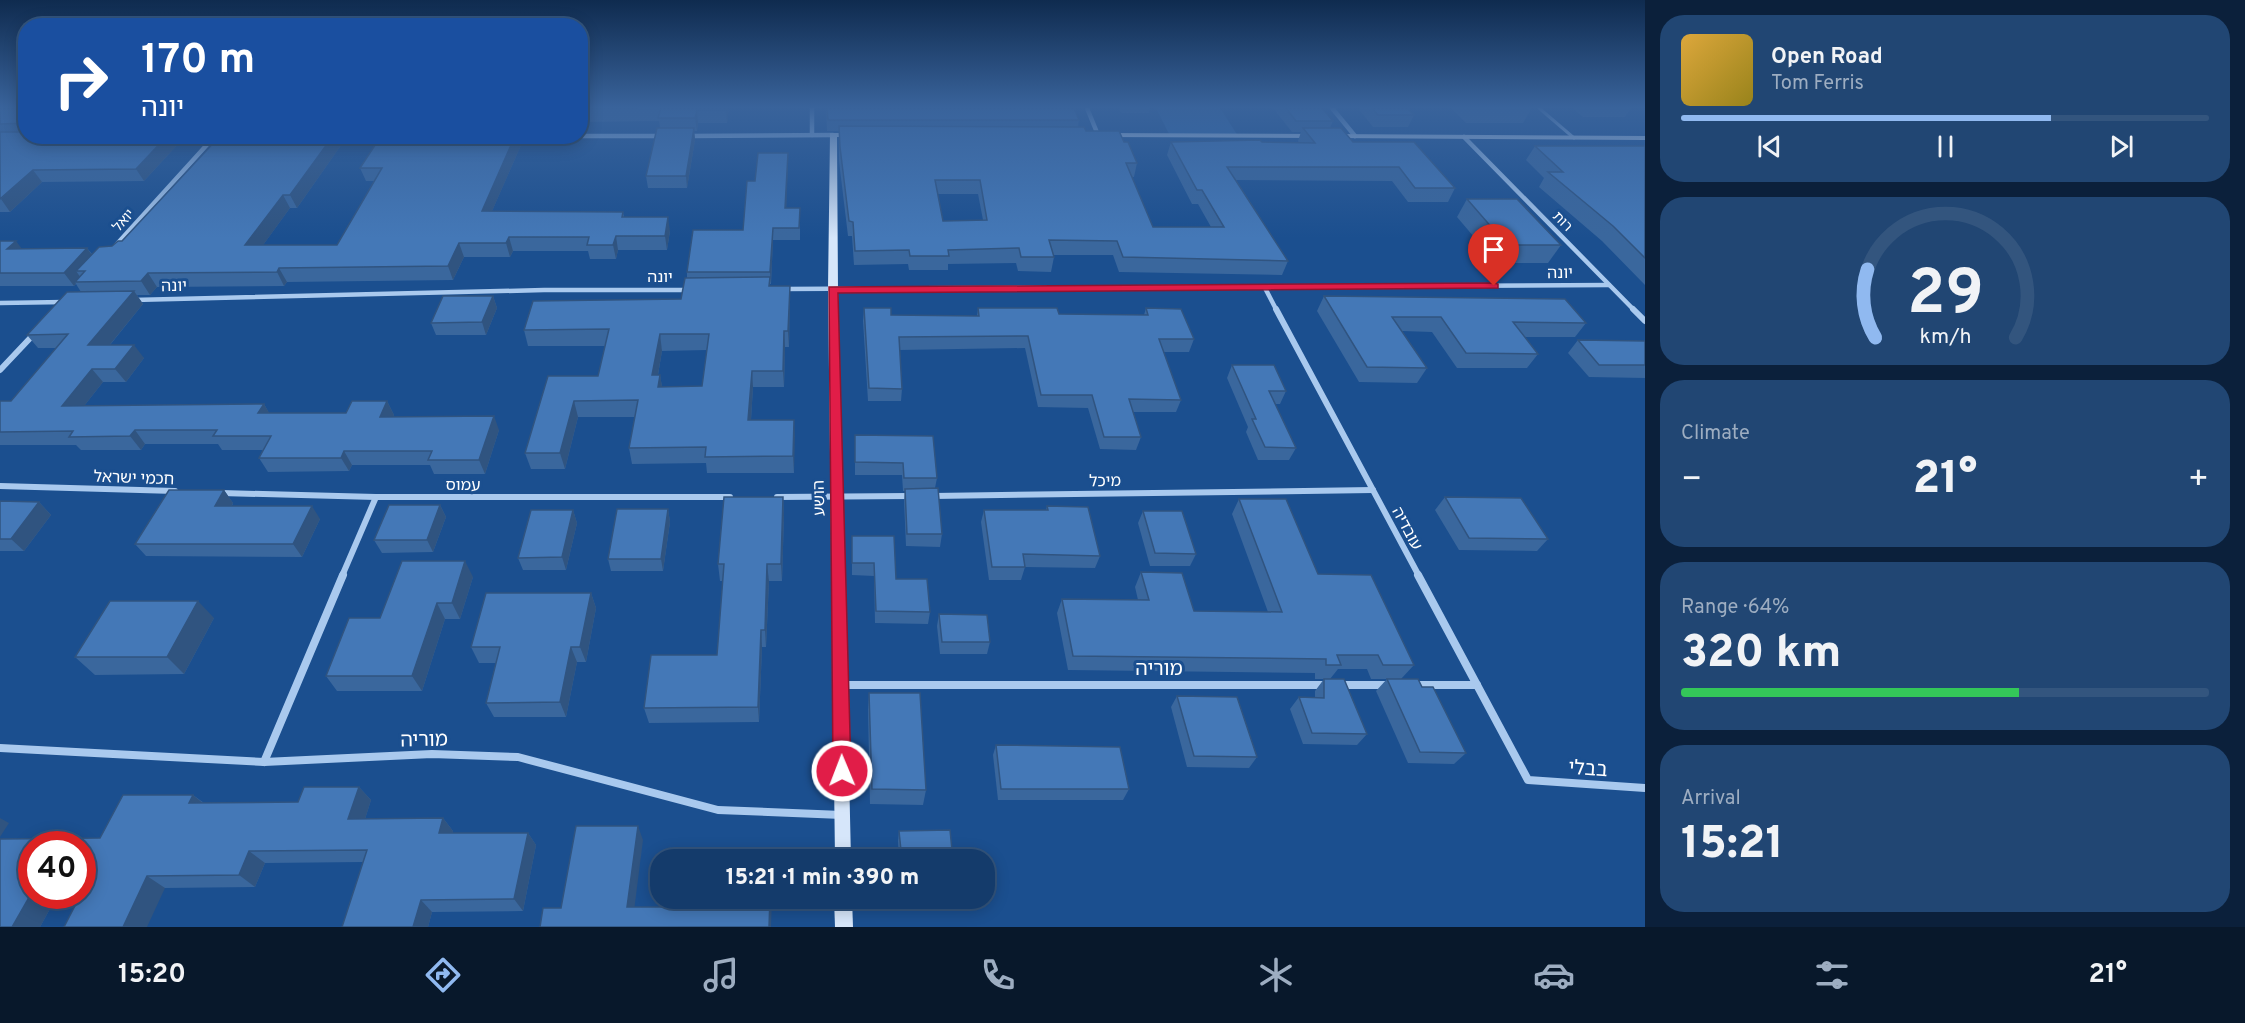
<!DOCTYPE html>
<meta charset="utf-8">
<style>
:root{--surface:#143b6b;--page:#214673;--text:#f1f3f6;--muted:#9dadc1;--line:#33557e;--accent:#90b9f0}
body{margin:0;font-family:Overpass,"Noto Sans Hebrew",sans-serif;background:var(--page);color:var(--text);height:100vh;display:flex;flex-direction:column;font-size:22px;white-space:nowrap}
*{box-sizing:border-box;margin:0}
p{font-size:20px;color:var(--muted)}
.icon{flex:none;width:33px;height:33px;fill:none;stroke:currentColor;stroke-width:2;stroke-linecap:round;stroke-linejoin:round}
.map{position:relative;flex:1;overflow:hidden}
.sheet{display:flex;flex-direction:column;gap:15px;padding:15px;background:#0b203b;width:600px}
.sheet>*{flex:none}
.guide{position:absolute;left:18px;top:18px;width:570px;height:126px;border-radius:24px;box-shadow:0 3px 15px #0003,0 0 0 2px var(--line);background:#1a4fa0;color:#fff;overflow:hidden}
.speed{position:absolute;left:18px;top:831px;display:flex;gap:12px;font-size:30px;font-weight:700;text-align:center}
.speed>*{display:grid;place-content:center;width:78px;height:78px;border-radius:50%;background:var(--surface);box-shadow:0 3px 15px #0003,0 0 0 2px var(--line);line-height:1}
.speed .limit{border:9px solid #d22;background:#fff;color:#111}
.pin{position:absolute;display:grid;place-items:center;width:51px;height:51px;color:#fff;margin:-62px -26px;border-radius:50% 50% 50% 0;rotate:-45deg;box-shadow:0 0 6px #0007}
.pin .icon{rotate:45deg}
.me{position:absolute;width:66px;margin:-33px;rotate:359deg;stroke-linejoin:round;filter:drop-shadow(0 0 4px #0008)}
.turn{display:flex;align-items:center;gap:21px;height:126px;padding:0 24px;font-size:27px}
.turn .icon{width:78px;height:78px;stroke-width:2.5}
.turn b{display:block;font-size:42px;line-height:51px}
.big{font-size:45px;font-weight:800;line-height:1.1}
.sheet .widget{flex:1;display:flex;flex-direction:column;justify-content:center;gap:9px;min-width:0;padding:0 21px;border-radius:24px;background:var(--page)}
.sheet .dial{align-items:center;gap:0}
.dial svg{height:156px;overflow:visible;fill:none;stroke:var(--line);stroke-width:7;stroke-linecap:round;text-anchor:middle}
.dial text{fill:var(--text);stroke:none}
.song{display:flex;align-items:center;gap:18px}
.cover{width:72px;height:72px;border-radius:9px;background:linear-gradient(135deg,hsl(40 70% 55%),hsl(50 70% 35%))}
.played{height:6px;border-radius:3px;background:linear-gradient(90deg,var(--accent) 70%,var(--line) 70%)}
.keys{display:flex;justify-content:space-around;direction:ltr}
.heat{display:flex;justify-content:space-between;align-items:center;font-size:33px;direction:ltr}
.charge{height:9px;border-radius:4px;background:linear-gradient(90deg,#34c759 64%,var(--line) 0)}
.trip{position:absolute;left:650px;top:849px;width:345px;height:60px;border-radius:24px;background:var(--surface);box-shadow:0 3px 15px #0003,0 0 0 2px var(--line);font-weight:800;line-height:60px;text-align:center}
.menu{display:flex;height:96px;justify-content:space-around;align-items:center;background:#08182b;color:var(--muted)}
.menu .icon{width:42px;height:42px}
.menu .active{color:var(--accent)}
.menu b{font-size:27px;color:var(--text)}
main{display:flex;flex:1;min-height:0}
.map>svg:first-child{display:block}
.green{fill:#2e69ad}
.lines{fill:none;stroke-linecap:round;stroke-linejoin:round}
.lane{stroke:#a9c9ee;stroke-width:3}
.street-far2{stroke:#a9c9ee;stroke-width:4.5}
.street-far1{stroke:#a9c9ee;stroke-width:6}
.street{stroke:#a9c9ee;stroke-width:8}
.secondary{fill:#d6e6fa;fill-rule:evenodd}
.wall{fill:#3a679d;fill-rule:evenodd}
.shaded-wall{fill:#305480}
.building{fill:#4478b7;stroke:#305480;stroke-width:1.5;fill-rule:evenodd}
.route{fill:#e11d48;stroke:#92132f;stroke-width:1.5}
.labels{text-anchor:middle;stroke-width:6;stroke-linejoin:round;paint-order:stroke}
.far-street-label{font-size:14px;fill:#fff;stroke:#1b4f8f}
.street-label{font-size:16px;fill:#fff;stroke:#1b4f8f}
.near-street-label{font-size:20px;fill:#fff;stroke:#1b4f8f}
</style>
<main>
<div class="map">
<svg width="1645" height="927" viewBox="0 0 1645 927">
<rect width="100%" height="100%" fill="#1b4f8f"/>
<path class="green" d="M1156 108H1220L1238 136H1170Z"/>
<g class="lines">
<path class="lane" d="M1539 108 1574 138"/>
<g class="street-far2">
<path d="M812 108V135"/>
<path d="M1087 108 1098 135"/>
<path d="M1332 108 1355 136"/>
<path d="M580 136H661"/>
<path d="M689 136 833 135"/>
<path d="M337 137H386"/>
<path d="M1464 137 1635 311"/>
<path d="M169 138H224"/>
<path d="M116 245 214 137"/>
<path d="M1265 288 1277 311"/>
<path d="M783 289 1609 285"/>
<path d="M133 300 544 290H689"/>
<path d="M0 303 65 302"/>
</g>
<g class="street-far1">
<path d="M1276 309 1419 576"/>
<path d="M1633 309 1645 321"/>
<path d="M0 370 34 334"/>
<path d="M0 486 175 491"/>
<path d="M221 493 376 497"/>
<path d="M933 496 1373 490"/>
<path d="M777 497 910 496"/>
<path d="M342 576 376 497H730"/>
</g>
<g class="street">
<path d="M1418 575 1528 780 1645 788"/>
<path d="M841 685H1326"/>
<path d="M1339 685H1389"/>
<path d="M1414 685H1477"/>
<path d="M0 748 264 762 432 754 518 757 718 810 842 815"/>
<path d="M264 762 343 575"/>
</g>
<g class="secondary">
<path d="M830 133H854L858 135 854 137H837L838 289 851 860H835L828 289Z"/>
<path d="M1103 133 1316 134 1320 136 1316 138 1106 137H1103Z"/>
<path d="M1331 134 1645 136V140L1334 138H1331Z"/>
<path d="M834 898H852L853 927H835Z"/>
</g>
</g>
<g class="wall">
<path d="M0 108H26V136H176L179 143 144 181 42 182 10 212H0Z"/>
<path d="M580 108H729L727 123H698L697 131H694L695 140 687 188H648L646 176 660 128 659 121 580 122Z"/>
<path d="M826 108H1074L1079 120 1078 127 1086 131 1124 142 1137 163 1134 177H1132L1153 227H1211L1198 204H1192L1167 155 1171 142 1299 143 1298 141 1301 132H1292L1273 108H1322L1333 121 1330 128 1353 142 1455 188 1448 202H1408L1392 181 1236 180 1288 261 1282 275 1119 272 1113 255H1053L1054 257 1051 272 1018 271 1016 263 948 264V270H909L908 264 854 265 852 236H848L839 161V131H827ZM938 194H978L983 220 943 221Z"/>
<path d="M1119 108H1150L1149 113H1121Z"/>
<path d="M1358 108H1407L1414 115 1408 127H1373Z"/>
<path d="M1451 108H1532L1523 123H1466Z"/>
<path d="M1572 108H1631L1625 117H1583Z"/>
<path d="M220 136H342L344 141 297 208H290L263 245H337L374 181H366L360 168 381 136H525L492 211 623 212 624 217 670 231 667 250H618L616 259H590L588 251H513L510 257H464L453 280 287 282 284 286 157 287 150 295H137L143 304 110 345 144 358 126 382H103L84 406 264 404 269 413H346L387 401 394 415 393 417 499 430 485 474H434L430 465H352L349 471 268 472 259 458 263 450H222L218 444H145L141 450H81L76 445H0V401H11L56 348H38L27 335 81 292 76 284 74 286H0V241L22 249 87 248 92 254 112 246 122 241Z"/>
<path d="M1535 146H1645V285L1602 241 1539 187 1544 178 1526 160Z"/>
<path d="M788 153 786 208H800V240H773L771 284H770V286H790L789 347H785L784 387H753L751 420H794V473H707L706 463 632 464 629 448 635 417H578L565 469H531L525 453 598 376 605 346H528L524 330 681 299 687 278V272L743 230 755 181ZM707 350 702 386 662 387 660 375H658L662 351Z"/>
<path d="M1467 199 1561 245 1548 263H1496L1457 217Z"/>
<path d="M493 296 497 308 486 335H436L431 323Z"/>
<path d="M1324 296 1586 323 1575 337H1525L1538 354 1527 368H1457L1432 332 1402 331 1427 368 1417 383 1359 382 1317 311Z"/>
<path d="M864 308 891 315 977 316 978 308 1059 314 1144 315 1146 308 1194 339 1189 352H1163L1181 400 1176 412H1133L1141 437 1136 450 1100 449 1088 408 1038 407 1025 348 900 350 902 389 901 401H868L863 321Z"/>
<path d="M1578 340 1645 341V378L1589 377 1568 353Z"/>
<path d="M1232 365 1286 391 1280 404H1275L1296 448 1289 460H1258L1246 432 1248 427 1227 378Z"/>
<path d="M855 435 937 478 935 488 942 534 940 547 906 546 904 501 905 491H903L902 475H855Z"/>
<path d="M224 490 233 503 232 506 320 519 302 557 146 556 135 544Z"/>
<path d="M783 497 784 514 782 581H769L766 647H762L759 722 649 723 644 708 717 655 723 581H720L718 564Z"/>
<path d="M1445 497 1548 539 1537 551 1459 550 1435 510Z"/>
<path d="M1239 499 1414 665 1401 679H1371L1367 669H1338L1330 679H1315V673L1068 670 1057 613 1062 599 1138 600 1135 587 1141 572 1194 611 1268 612 1232 514Z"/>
<path d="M0 501 39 502 51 515 24 551H0Z"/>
<path d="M440 505 446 517 433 552 382 553 374 540Z"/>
<path d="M1047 506 1100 556 1095 568 1025 567 1021 580H989L981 522 984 510H1046Z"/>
<path d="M668 509 670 522 663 571H611L608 559Z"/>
<path d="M573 510 577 523 566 570H523L518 558Z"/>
<path d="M1143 511 1196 554 1190 566H1150L1138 523Z"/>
<path d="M852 536 930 612 928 624 875 623 874 576 852 575Z"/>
<path d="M473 577 460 619H445L422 691H337L326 676 380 618Z"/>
<path d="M591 593 596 608 586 662H577L566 717H494L486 703 496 663H479L471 647Z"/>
<path d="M939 614 990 642 987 654H940L937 626Z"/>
<path d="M214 618 184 674 95 675 75 657Z"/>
<path d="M1324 679 1367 734 1357 745 1303 744 1290 709 1299 697 1315 698V691Z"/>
<path d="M1387 679 1422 687 1466 753 1454 764 1408 763 1376 691Z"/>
<path d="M869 693 926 790 923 805 870 804 868 709Z"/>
<path d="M1177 696 1257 757 1249 768 1187 767 1171 707Z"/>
<path d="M996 745 1129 789 1123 800H998L993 755Z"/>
<path d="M359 787 371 800 365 819 443 818 453 831V833H528L536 845 523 911 432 912 428 927H342L363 862 265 863 255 887 165 888 82 880V844H32V896H57L40 927H0V839L100 838 193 795 204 803 298 802Z"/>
<path d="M899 831 953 860H899L898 841Z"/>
</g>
<g class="shaded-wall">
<path d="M726 108H729L727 123 726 110Z"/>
<path d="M697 110 698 123 697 131 695 118Z"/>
<path d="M694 128 695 140 687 188 686 176Z"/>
<path d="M167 136H176L179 143 144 181 136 169Z"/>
<path d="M333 136H342L344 141 297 208 290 195Z"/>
<path d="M515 136H525L486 225 482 211Z"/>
<path d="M788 153V165L786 220 785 208Z"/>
<path d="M33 170 42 182 10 212 1 199Z"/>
<path d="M283 195 290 208 253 259 245 245Z"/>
<path d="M668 217 670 231 667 250 665 236Z"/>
<path d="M773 228V240L771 284 770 272Z"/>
<path d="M616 236 618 250 616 259 613 245Z"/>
<path d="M509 237 513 251 510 257 506 243Z"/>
<path d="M16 241 25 253 7 249Z"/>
<path d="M459 243 464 257 453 280 448 266Z"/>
<path d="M87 248 96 261 85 271H76L81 278 75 282 76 284 74 286 64 273Z"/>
<path d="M279 268 287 282 284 286 277 272Z"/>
<path d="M148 273 157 287 150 295 141 281Z"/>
<path d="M790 286V302L789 347 788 331Z"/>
<path d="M134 291 143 304 99 358 88 345Z"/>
<path d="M493 296 497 308 486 335 482 322Z"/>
<path d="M784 331 785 347 784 387 783 371Z"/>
<path d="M660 334 662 351 655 392 652 375Z"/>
<path d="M134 345 144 358 126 382 115 369Z"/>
<path d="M92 369 103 382 73 420 62 406Z"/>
<path d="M752 371 753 387 750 436 748 420Z"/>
<path d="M660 375 663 392 658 387Z"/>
<path d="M387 401 394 415 387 431 380 417Z"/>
<path d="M574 401 578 417 565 469 560 453Z"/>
<path d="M264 404 272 418 258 413Z"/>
<path d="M494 416 499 430 485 474 479 460Z"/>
<path d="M794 420 795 436 794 473 793 456Z"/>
<path d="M135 430 145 444 141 450 130 436Z"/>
<path d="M344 451 352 465 349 471 341 458Z"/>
<path d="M224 490 233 503 224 519 215 506Z"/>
<path d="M783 497 784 514 782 581 781 564Z"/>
<path d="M39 502 51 515 24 551 11 539Z"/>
<path d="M440 505 446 517 433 552 427 540Z"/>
<path d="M312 506 320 519 302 557 293 544Z"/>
<path d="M668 509 670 522 663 571 661 559Z"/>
<path d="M573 510 577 523 566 570 562 557Z"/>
<path d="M465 561 473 577 460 619 452 603Z"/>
<path d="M767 564 769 581 766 647 765 630Z"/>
<path d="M591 593 596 608 586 662 580 647Z"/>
<path d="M198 601 214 618 184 674 167 657Z"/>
<path d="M437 603 445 619 422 691 412 676Z"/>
<path d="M761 630 762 647 759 722 758 707Z"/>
<path d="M571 647 577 662 566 717 560 702Z"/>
<path d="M359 787 371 800 361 832 348 819Z"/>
<path d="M193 795 209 808 189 803Z"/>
<path d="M0 818 9 823 0 837Z"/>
<path d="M443 818 453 831 449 846 439 833Z"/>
<path d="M638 826 643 840 633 919 627 907Z"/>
<path d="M528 833 536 845 523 911 514 899Z"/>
<path d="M249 851 265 863 255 887 239 875Z"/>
<path d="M147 876 165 888 147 927H123Z"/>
<path d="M32 892V896H57L40 927H12Z"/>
<path d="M770 898H772L771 927H769Z"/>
<path d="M421 900 432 912 428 927H413Z"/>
</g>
<g class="building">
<path d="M0 108H26V123L0 124Z"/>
<path d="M580 108H638L580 109Z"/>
<path d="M661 108H726V110H697L695 118H658Z"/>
<path d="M827 108H1074L1079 120H828Z"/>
<path d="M1286 108H1322L1333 121H1296Z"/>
<path d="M1372 108H1407L1414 115H1378Z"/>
<path d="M839 126 1084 127 1086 131H1119L1124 142H1128L1137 163H1126L1153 227H1224L1202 190H1197L1171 142 1260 140 1262 142 1315 143 1303 128H1341L1353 142H1414L1455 188H1415L1399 167H1227L1288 261 1123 257 1117 241 1049 240 1054 257H1021L1019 248 948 250 949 256H910L909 250 855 251 853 222 849 221 840 147ZM935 180H980L987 220 943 221Z"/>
<path d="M657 128H694L686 176H646Z"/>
<path d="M0 132H26V136H167L136 169 33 170 0 199Z"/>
<path d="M220 136H333L290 195H283L245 245H337L382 168H360L381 136H515L482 211 623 212 622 217H668L665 236H616L613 245H587L589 237H509L506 243H459L448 266 279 268 277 272 148 273 141 281 75 282 85 271H76L99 247 112 246 118 241H122Z"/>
<path d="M1535 146H1645V258L1613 226 1548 172H1563Z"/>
<path d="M758 153H788L785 208H800L799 228H773L770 272H687L693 230H743L747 181H755Z"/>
<path d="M1467 199H1517L1561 245H1507Z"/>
<path d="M0 241H16L7 249 87 248 64 273H0Z"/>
<path d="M770 277 769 286H790L788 331H784L783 371H752L748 420H794L793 456 705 457 706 447 629 448 638 400 574 401 560 453H525L548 376H598L609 329 524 330 533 301 681 299 685 278ZM660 334H709L702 386 658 387 660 375H652Z"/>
<path d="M134 291 88 345H134L115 369H92L62 406 264 404 258 413H346L352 401H387L380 417 494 416 479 460H428L432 451H344L341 458H259L271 436H213L217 430H135L130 436 69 437 73 431 0 432V401H11L68 334 27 335 67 292Z"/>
<path d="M443 296H493L482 322 431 323Z"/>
<path d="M1324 296 1565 299 1586 323 1513 322 1538 354 1466 353 1441 317H1392L1427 368 1367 367Z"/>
<path d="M864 308H891V315L979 316 978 308H1057L1059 314 1148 315 1146 308 1181 309 1194 339H1159L1181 400 1129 399 1141 437H1104L1092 395H1041L1028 336 899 337 902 389 869 388Z"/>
<path d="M1578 340 1645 341V365H1599Z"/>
<path d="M1232 365H1274L1286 391H1269L1296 448 1265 447 1252 419H1256Z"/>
<path d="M855 435 933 436 937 478H904L903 463 855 462Z"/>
<path d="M938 488 942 534H907L905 489Z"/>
<path d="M169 490H224L215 506H312L293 544H135Z"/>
<path d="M724 497H783L781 564H767L765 630H761L758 707 644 708 651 655H717L724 564H718Z"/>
<path d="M1445 497 1521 498 1548 539 1469 538Z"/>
<path d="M1239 499H1286L1318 574 1371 575 1414 665H1383L1378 655H1337L1341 665H1326V659L1073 656 1062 599 1149 600 1141 572 1182 573 1194 611 1282 612Z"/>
<path d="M0 501 39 502 11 539H0Z"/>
<path d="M389 505H440L427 540H374Z"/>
<path d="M1047 506 1088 507 1100 556 1023 554 1025 567H992L984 510H1048Z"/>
<path d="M617 509H668L661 559H608Z"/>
<path d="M531 510H573L562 557 518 558Z"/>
<path d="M1143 511H1182L1196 554 1155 553Z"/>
<path d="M852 536H894L896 579H927L930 612 876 611 874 563H852Z"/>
<path d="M402 561H465L452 603H437L412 676H326L349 618H380Z"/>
<path d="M486 593H591L580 647H571L560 702 486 703 500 647H471Z"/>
<path d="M110 601H198L167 657H75Z"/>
<path d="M939 614 987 615 990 642H942Z"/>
<path d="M1324 679H1344L1367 734 1312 733 1299 697 1324 698Z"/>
<path d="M1387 679H1418L1422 687H1433L1466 753 1420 752Z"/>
<path d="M869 693H920L926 790 872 789Z"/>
<path d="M1177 696 1237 697 1257 757 1194 756Z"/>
<path d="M996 745 1120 747 1129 789H1001Z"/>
<path d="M304 787H359L348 819 443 818 439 833H528L514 899 421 900 413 927H342L367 850 249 851 239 875 147 876 123 927H64L80 896H82V891L95 868H82V844H32V892L12 927H0V839L100 838 123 795H193L189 803 298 802Z"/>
<path d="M576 826H638L627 907H668L669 898H770L769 927H540L543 908H561Z"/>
<path d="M950 830 953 860H902L899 831Z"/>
<path d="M674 852H772L771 860H673Z"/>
</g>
<linearGradient id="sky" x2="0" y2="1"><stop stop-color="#0f2b4f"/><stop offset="0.45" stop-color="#39639b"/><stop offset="1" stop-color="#39639b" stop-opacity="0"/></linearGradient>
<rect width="1645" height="238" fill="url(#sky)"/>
<path class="route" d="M1494 283 1498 284V288L838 293 851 771 848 778 842 780 835 778 833 771 829 287Z"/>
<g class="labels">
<g class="far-street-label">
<text transform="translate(123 220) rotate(-48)" y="5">יואל</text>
<text transform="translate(1563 221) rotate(45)" y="5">רות</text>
</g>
<g class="street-label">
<text transform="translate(1560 272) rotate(-1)" y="6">יונה</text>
<text x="660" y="282">יונה</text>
<text transform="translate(174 285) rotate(-1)" y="6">יונה</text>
<text transform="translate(134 477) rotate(2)" y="6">חכמי ישראל</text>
<text transform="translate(1105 480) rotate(-1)" y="6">מיכל</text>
<text x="463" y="490">עמוס</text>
<text transform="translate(818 498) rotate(-91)" y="6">הושע</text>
<text transform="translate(1408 528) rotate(62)" y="6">עובדיה</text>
</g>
<g class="near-street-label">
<text x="1159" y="675">מוריה</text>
<text transform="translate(424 739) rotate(-1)" y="7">מוריה</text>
<text transform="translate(1588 768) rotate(4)" y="7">בבלי</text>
</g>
</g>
</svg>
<div class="speed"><div class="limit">40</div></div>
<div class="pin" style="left:1494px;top:286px;background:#d93025"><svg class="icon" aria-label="arrive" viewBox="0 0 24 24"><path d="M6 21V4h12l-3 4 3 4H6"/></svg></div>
<svg class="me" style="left:842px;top:771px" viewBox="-20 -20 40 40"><circle r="17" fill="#e11d48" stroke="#fff" stroke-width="3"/><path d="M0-11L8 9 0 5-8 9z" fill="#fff"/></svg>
<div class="trip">15:21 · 1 min · 390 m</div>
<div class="guide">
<div class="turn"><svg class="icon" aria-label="right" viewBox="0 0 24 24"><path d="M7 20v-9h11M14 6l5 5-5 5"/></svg><div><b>170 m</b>יונה</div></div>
</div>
</div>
<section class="sheet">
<div class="widget">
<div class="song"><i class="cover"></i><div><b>Open Road</b><p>Tom Ferris</p></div></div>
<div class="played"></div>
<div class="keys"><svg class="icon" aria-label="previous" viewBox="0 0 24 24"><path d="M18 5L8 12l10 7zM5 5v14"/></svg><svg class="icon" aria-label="pause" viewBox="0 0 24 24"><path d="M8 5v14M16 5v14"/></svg><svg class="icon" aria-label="next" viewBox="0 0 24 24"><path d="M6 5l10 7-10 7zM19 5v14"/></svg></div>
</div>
<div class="widget dial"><svg viewBox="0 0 100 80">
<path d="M14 69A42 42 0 1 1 86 69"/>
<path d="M14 69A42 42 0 0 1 10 34" stroke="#90b9f0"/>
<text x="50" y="56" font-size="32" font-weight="700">29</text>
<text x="50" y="72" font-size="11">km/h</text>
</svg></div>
<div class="widget"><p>Climate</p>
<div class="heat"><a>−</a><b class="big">21°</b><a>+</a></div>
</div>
<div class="widget"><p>Range · 64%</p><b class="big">320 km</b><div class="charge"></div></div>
<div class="widget"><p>Arrival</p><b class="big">15:21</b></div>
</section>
</main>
<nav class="menu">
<b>15:20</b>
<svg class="icon active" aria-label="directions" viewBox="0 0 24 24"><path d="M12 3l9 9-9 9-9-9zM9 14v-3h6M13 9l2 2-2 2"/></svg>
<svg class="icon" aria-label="music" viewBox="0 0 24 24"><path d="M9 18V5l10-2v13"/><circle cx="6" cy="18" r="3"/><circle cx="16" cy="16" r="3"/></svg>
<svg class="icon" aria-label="phone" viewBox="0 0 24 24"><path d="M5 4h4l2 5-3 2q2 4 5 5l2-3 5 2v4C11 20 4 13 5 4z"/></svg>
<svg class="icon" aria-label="climate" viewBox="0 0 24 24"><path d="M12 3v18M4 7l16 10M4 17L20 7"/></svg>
<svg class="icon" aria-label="car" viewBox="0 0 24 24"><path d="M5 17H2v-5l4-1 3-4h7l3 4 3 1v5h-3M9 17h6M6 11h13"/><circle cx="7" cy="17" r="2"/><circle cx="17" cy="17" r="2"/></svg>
<svg class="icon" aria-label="filters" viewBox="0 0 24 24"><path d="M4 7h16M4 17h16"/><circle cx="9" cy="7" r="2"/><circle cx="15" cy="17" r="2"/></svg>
<b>21°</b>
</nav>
